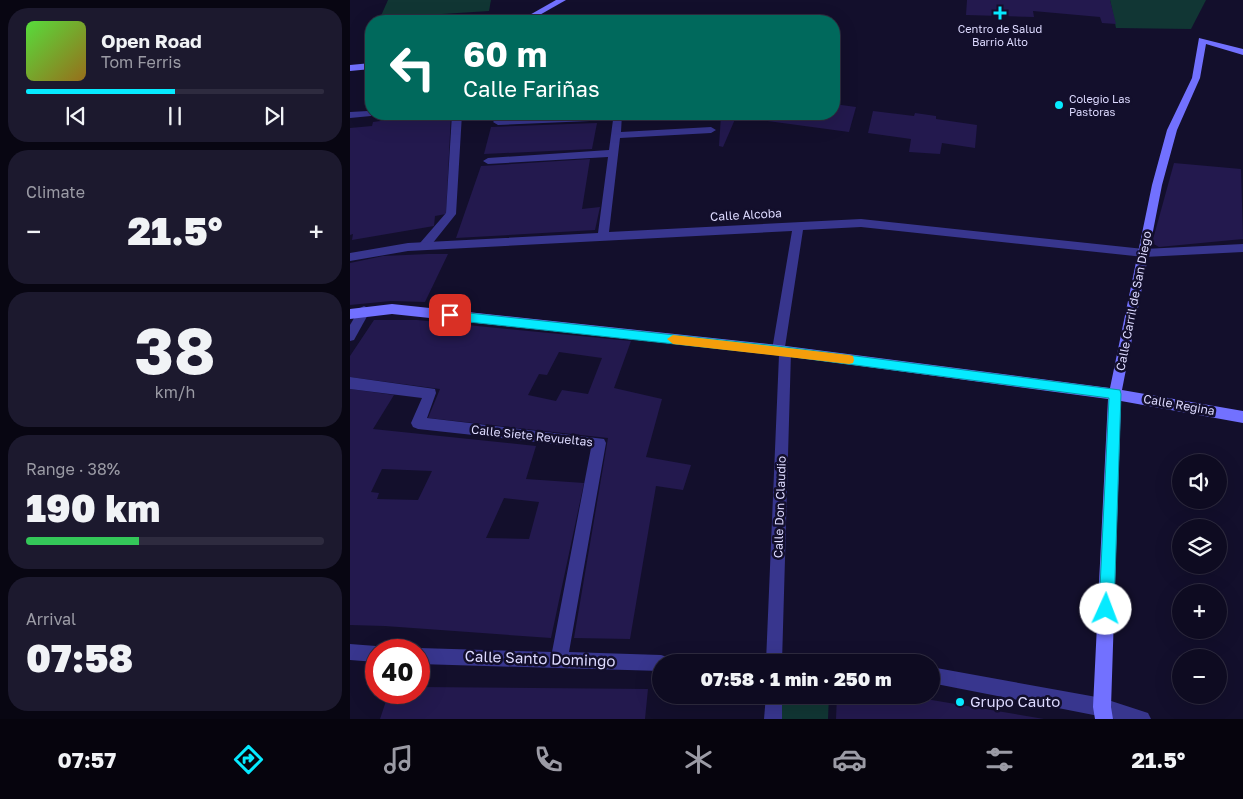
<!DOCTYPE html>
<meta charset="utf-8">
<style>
:root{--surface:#0e0b21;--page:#1c192e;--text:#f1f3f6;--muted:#9b9ba5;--line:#2e2b3f;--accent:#06eaff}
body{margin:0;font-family:"Golos Text",sans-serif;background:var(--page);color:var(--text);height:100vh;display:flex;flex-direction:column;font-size:19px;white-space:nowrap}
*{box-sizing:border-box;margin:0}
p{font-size:16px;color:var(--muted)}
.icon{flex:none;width:28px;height:28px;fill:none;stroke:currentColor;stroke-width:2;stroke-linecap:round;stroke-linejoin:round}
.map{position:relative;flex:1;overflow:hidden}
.details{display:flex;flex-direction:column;gap:8px;padding:8px;background:#080612;width:350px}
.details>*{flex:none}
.banner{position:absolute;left:15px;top:15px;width:475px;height:105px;border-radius:20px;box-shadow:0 5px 20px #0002,0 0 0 1px var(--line);background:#00695c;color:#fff;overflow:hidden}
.buttons{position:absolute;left:822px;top:454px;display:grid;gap:10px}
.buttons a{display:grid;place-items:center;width:55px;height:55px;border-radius:50%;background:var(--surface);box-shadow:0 5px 20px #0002,0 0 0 1px var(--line);font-size:25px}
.speed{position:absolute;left:15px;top:639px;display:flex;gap:10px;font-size:25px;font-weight:700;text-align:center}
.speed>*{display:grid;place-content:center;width:65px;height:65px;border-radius:50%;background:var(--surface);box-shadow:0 5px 20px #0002,0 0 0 1px var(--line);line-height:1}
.speed .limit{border:8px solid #d22;background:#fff;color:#111}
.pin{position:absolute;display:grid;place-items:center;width:42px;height:42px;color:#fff;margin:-21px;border-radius:10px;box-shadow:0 2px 8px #0006}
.me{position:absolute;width:55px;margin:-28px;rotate:2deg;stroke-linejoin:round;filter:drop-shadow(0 0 4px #0008)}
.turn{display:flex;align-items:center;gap:18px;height:105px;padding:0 15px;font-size:22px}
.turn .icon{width:65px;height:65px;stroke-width:2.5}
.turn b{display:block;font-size:35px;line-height:42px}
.big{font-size:38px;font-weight:800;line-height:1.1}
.details .tile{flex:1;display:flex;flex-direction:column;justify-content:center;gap:8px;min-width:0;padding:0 18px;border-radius:20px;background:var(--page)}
.details .dial{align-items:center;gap:0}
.dial b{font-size:65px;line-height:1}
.song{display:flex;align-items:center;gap:15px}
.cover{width:60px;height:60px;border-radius:8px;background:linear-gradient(135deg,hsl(110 70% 55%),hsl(40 70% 35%))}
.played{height:5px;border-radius:2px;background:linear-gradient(90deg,var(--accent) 50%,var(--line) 50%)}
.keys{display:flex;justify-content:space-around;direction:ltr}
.heat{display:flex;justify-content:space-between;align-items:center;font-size:28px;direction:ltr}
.charge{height:8px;border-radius:4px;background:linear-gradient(90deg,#34c759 38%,var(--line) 0)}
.trip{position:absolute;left:302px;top:654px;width:288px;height:50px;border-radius:25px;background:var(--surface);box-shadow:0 5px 20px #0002,0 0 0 1px var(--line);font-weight:800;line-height:50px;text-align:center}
.menu{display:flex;height:80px;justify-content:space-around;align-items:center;background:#06040d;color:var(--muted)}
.menu .icon{width:35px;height:35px}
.menu .selected{color:var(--accent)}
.menu b{font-size:22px;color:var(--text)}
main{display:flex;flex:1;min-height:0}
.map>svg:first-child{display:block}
.green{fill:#113634}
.building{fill:#23194e;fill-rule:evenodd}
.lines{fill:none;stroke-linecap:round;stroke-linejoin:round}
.lane{fill:#38368e;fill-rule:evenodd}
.street{fill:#38368e;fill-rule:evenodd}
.secondary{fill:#7271ff;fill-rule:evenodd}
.route{fill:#06eaff;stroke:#0498a6}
.slow{fill:#f59e0b}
.poi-dot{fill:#06eaff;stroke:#130f2c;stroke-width:2}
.labels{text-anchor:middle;stroke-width:5;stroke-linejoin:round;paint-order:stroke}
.far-poi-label{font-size:11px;fill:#dddaff;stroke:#130f2c}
.street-label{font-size:12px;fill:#dddaff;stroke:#130f2c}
.near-street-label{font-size:15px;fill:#dddaff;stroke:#130f2c}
.near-poi-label{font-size:15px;fill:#dddaff;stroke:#130f2c;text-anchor:start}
</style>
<main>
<section class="details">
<div class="tile">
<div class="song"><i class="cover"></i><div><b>Open Road</b><p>Tom Ferris</p></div></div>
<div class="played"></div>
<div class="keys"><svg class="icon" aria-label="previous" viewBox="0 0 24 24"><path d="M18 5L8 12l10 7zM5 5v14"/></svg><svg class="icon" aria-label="pause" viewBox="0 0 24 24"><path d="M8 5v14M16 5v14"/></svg><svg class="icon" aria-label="next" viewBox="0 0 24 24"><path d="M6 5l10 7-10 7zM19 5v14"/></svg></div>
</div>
<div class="tile"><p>Climate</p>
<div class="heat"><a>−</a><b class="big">21.5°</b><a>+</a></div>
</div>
<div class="tile dial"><b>38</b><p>km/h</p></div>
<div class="tile"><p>Range · 38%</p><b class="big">190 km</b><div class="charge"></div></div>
<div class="tile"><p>Arrival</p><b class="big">07:58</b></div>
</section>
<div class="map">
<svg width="893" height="719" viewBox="0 0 893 719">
<rect width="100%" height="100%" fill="#130f2c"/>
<g class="green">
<path d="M38 0H141L139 11 30 18Z"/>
<path d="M760 0H856L841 29 766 28Z"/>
<path d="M432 695H479L478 719H431Z"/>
</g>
<g class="building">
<path d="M617 0H760L766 24 752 23 750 17 683 11 684 17 616 15Z"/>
<path d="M484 104 506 107 499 132 388 117 390 114H484Z"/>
<path d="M523 111 564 116 565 113 586 116V119L627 125 625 148 592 143 590 154 559 152 561 139 518 133Z"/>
<path d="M80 114H101L96 214 85 216 84 226 2 240 3 234 0 235V128L22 126 23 122Z"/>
<path d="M148 114H199V115L147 118Z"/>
<path d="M371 115 386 117 373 147 369 146Z"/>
<path d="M247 123 242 149 134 154 141 127Z"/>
<path d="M240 159 232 209 250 207 245 230 106 238 131 166Z"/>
<path d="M824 163 891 169 893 239 809 247 802 243Z"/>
<path d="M78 254H98L75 302 41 301 0 305V263L33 256Z"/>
<path d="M24 320H67L281 341 264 388 312 399 296 457 341 465 333 490 306 486 280 639 224 638 258 438 78 418 90 389 0 377V356ZM209 352 252 358 238 394 212 390 206 401 178 395 189 374 197 375Z"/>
<path d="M0 389 44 395 23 429 186 446 176 479 234 483 201 638 35 626 0 625ZM32 469 82 471 68 500 27 499 29 493 21 492ZM154 498 189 502 179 539 136 538Z"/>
<path d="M69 687 298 689 295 719H30L39 692H69Z"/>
<path d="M487 695H552L694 719H486Z"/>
</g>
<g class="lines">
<path class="lane" d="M102 114H112L106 214 78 249 74 250 68 246 70 243 96 213Z"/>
<g class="street">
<path d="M18 111 22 114 21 116 0 118V112Z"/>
<path d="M272 114 271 132 361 127 366 130 361 133 270 138 259 232 511 219 794 249 893 244V252L794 257 511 227 453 230 435 347 439 348 441 352 432 662H416L429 355 424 354 422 350 442 231 58 251 0 261V253L58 243 248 233 258 157 138 164 133 161 138 158 259 150 263 120 148 125 143 122 145 120Z"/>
<path d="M14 306 18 308 20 311 4 340 0 341V325L10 308Z"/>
<path d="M0 377 85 389 86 393 77 418 254 439 256 443 219 652 311 655 317 657 319 662H311V671L69 664V650H64L69 648 202 652 241 448 68 429 63 427 61 423 72 398 0 389Z"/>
<path d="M0 644 26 646 33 650H26V662L0 660Z"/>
<path d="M581 667 752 698 798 713 801 719H764L581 683Z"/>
<path d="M416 695H432V719H414Z"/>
</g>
<g class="secondary">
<path d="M206 0H216L179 21H169Z"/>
<path d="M849 38 893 49V55L856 44 850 78 827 130 812 185 772 390 893 411V423L771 401 761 707 763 719H745L743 707 758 399 428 355 42 314 0 319V309L42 304 428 345 760 388 802 185 817 130 842 78Z"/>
<path d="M21 63V69L0 71V65Z"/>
</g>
</g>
<path class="route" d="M100 311 428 346 770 390 771 394 764 609 762 614 756 616 751 614 749 609 759 398 428 355 100 320 94 315Z"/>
<path class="slow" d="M323 335 499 355 503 356 504 360 503 363 499 364 323 344 317 339Z"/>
<g class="poi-dot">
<path d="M647.5 5.5h5v5h5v5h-5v5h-5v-5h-5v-5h5z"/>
<circle cx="709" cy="105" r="5"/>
<circle cx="610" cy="702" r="5"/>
</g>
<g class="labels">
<g class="far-poi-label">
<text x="650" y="33">Centro de Salud<tspan x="650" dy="13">Barrio Alto</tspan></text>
<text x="719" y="103" text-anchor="start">Colegio Las<tspan x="719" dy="13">Pastoras</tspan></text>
</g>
<g class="street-label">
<text transform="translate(396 215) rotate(-3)" y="4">Calle Alcoba</text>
<text transform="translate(784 301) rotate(-79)" y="4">Calle Carril de San Diego</text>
<text transform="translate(829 405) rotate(10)" y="4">Calle Regina</text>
<text transform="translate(182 436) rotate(6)" y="4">Calle Siete Revueltas</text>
<text transform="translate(430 507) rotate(-88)" y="4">Calle Don Claudio</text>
</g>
<g class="near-street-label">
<text transform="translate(190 659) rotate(2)" y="5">Calle Santo Domingo</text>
</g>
<g class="near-poi-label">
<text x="620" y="707">Grupo Cauto</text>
</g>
</g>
</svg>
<div class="buttons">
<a><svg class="icon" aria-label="sound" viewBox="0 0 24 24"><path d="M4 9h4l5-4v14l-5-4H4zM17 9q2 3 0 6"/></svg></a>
<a><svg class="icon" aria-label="layers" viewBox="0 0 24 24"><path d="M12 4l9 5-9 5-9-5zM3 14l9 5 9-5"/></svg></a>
<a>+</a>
<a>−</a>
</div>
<div class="speed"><div class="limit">40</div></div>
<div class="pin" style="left:100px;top:315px;background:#d93025"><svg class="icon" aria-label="arrive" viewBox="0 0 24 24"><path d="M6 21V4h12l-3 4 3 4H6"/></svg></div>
<svg class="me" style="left:756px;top:609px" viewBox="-20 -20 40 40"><circle r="19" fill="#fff"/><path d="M0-13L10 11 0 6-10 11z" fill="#06eaff"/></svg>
<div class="trip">07:58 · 1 min · 250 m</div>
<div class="banner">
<div class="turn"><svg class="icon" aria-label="left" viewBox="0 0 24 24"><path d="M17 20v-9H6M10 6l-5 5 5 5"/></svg><div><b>60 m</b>Calle Fariñas</div></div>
</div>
</div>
</main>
<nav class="menu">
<b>07:57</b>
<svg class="icon selected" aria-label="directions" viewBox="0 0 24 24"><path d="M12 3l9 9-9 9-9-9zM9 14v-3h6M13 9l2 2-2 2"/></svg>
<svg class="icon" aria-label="music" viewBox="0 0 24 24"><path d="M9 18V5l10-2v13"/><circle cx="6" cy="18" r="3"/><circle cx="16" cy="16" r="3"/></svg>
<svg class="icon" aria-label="phone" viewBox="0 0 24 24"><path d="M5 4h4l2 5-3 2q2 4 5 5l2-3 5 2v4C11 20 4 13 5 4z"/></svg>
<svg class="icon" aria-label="climate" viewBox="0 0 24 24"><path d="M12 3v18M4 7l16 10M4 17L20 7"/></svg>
<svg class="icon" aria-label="car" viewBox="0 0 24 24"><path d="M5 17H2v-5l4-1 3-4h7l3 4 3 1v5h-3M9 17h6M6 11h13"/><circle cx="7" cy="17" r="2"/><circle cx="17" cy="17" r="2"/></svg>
<svg class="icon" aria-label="filters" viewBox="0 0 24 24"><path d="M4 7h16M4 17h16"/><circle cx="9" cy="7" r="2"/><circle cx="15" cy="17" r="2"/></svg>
<b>21.5°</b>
</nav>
